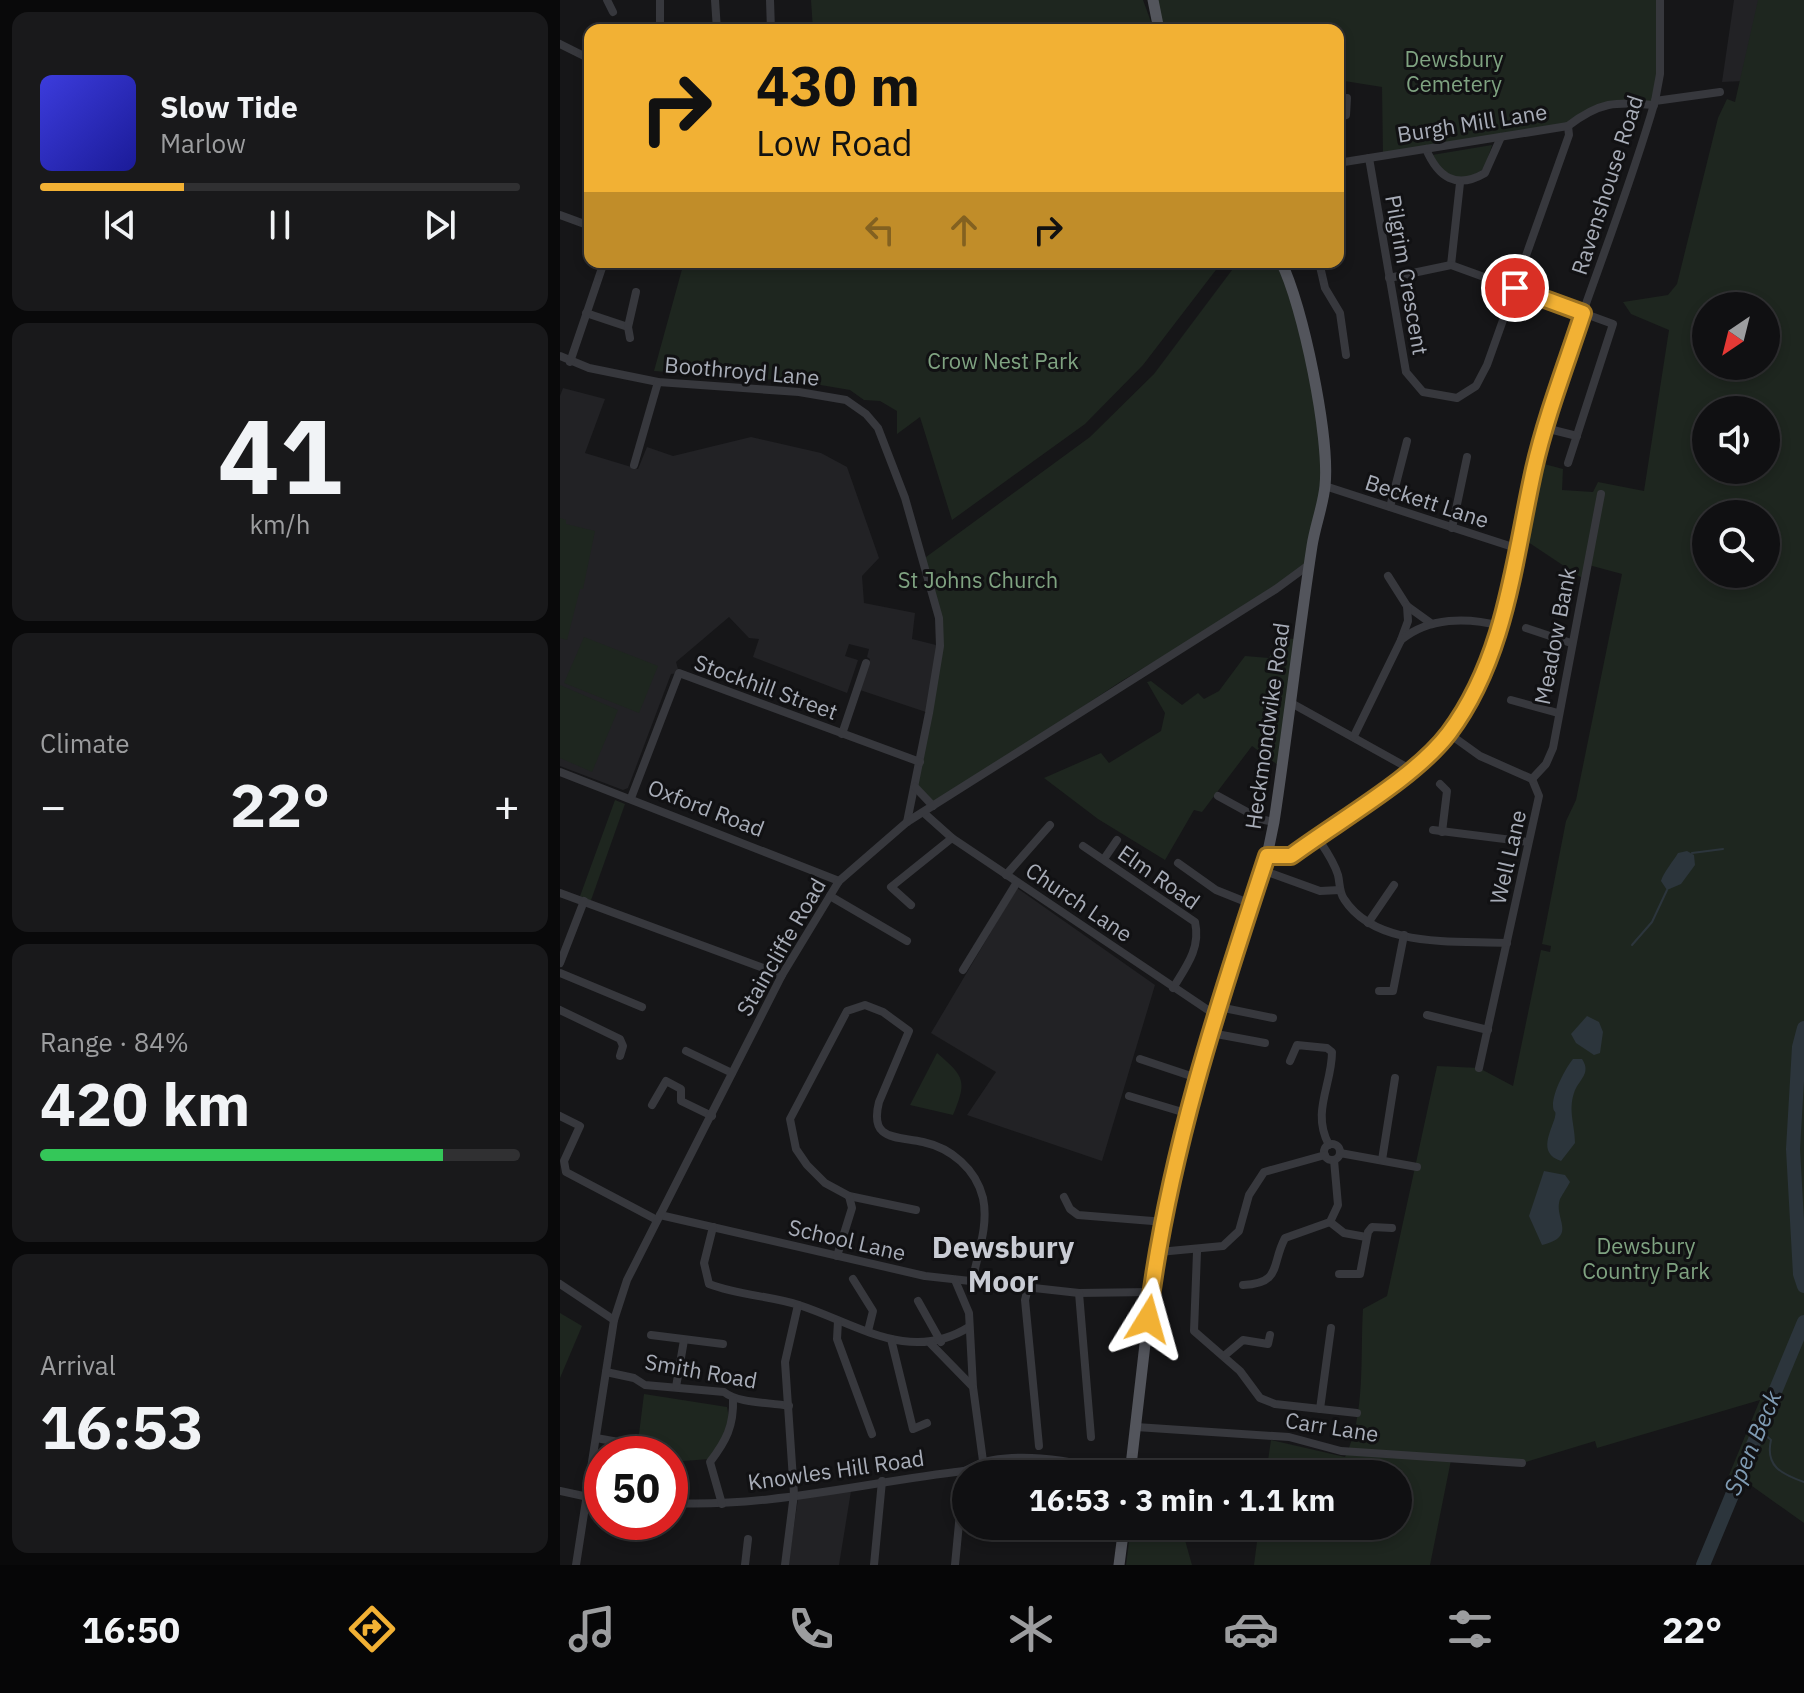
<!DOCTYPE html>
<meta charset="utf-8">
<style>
:root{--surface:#101012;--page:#19191b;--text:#f1f3f6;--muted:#9c9d9f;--line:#303032;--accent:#f2b134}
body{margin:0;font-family:"IBM Plex Sans",sans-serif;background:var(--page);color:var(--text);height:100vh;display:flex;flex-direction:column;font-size:30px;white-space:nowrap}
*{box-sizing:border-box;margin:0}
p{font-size:26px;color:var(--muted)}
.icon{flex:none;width:44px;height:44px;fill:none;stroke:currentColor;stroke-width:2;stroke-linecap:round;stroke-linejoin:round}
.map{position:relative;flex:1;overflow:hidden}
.details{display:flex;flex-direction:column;gap:12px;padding:12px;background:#09090a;width:560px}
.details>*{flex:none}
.guide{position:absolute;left:24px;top:24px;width:760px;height:244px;border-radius:16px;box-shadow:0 4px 12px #0003,0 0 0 2px var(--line);background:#f2b134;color:#111;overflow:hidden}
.needle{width:52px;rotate:215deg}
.controls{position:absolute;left:1132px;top:292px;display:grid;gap:16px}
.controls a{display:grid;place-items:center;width:88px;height:88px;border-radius:50%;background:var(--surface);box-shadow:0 4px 12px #0003,0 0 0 2px var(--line);font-size:40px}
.speed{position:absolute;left:24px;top:1436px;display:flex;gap:16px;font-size:40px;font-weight:700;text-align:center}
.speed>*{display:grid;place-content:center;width:104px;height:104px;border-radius:50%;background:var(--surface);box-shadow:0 4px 12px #0003,0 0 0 2px var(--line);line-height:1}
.speed .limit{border:12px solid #d22;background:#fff;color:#111}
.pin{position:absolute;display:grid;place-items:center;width:68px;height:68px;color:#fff;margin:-34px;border:4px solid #fff;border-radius:50%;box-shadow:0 2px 8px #0007}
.me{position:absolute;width:88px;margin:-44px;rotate:8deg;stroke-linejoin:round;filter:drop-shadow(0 0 6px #0008)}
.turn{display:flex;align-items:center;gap:28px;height:168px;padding:0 40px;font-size:36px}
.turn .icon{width:104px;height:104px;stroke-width:2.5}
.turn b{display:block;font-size:56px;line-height:68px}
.lanes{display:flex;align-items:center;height:76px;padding:0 40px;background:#0003;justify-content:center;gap:40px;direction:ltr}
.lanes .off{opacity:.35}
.big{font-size:60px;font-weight:700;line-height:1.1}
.details .tile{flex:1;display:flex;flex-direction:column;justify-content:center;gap:12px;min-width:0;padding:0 28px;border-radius:16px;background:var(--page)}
.details .dial{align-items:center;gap:0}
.dial b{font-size:104px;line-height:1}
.song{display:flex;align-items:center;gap:24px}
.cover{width:96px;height:96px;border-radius:12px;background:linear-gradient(135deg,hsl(240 70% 55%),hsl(240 70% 35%))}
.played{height:8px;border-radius:4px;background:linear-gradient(90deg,var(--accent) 30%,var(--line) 30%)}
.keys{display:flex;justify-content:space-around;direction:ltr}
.heat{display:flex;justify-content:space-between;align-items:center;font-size:44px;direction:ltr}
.charge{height:12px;border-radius:6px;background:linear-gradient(90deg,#34c759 84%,var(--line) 0)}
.trip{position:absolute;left:392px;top:1460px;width:460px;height:80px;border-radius:40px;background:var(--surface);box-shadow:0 4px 12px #0003,0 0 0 2px var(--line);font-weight:700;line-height:80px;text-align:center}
.dock{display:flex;height:128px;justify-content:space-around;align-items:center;background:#060607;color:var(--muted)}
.dock .icon{width:56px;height:56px}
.dock .active{color:var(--accent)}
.dock b{font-size:36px;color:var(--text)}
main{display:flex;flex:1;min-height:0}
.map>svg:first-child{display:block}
.built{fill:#222225}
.green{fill:#1e261f;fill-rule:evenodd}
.water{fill:#2c353c}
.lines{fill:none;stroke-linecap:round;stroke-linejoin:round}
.stream{stroke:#2c353c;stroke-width:2}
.river{stroke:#2c353c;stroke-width:14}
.minor{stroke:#37383d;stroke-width:8}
.major{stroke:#53555c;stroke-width:11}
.route-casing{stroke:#9d7322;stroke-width:20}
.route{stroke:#f2b134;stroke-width:14}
.labels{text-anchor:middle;stroke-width:6;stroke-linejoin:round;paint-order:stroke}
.park-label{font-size:22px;fill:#7fa381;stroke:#111113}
.street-label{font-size:22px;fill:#a8adb8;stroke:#111113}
.water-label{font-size:24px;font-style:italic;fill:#7f9bb3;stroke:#111113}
.district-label{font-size:30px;font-weight:bold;fill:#c9ccd4;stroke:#111113}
</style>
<main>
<section class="details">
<div class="tile">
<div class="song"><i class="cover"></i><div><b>Slow Tide</b><p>Marlow</p></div></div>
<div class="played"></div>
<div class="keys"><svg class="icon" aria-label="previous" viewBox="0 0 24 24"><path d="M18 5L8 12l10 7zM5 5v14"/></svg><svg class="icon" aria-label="pause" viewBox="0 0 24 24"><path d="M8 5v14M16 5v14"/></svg><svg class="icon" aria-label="next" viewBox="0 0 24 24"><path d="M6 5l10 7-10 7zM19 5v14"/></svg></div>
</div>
<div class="tile dial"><b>41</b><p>km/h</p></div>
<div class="tile"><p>Climate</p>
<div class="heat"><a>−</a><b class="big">22°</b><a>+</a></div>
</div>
<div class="tile"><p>Range · 84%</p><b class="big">420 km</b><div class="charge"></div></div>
<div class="tile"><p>Arrival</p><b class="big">16:53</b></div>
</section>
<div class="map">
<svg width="1244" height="1565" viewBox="0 0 1244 1565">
<rect width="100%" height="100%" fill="#161618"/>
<g class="built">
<path d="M1174 0H1199L1183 81 1162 82Z"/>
<path d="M3 388 45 399 25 453 78 469 87 447 113 456 191 437 261 453 287 467 319 558 302 576 304 603 355 613 352 639 380 646 369 713 300 690 310 659 307 657 309 649 289 644 285 656 298 660 287 693 193 657 199 639 189 638 169 617 116 662 119 673 111 674 68 788 63 790 0 766V396Z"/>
<path d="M457 888 595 985 542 1161 407 1115 436 1072 371 1033Z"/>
<path d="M291 1491 279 1565H228L238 1499Z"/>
</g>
<g class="green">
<path d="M251 0H583L594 30H253Z"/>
<path d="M593 0H1100L1095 101 1032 107 1008 126 823 156 822 87 778 80V30H599Z"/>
<path d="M1198 0H1244V1523L1185 1481 1169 1475 1200 1400 1037 1448 1035 1441 962 1463 891 1460 870 1565H694L699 1526H838V1474H706L711 1440 785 1457C806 1415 800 1355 803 1309L827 1296 877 1066 919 1068 953 1086 981 950 990 952 991 946 982 944 1006 821 1016 800 1062 574 1025 564 1022 578 968 542 984 464 1003 469 1002 490 1033 492 1038 482 1084 491 1109 330 1071 314 1063 302 1108 295 1117 284 1158 118 1167 99 1175 102ZM1146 306H1206V366H1146ZM1146 410H1206V470H1146ZM1146 514H1206V574H1146Z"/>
<path d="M932 145 924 169 904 180 887 176 872 155Z"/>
<path d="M124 262H662L583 365 525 424 392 520 360 417 337 434V411L320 401 304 400 290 390 243 382 94 371Z"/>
<path d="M682 262H717L733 286 765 444 751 563 716 589 560 682 373 806 355 787 369 716 379 618 362 560 530 437 594 374 675 266Z"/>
<path d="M0 518 6 520V524L35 531 23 589H20L7 640 0 638Z"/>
<path d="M24 637 98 666 79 713 4 683Z"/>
<path d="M718 637 734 639 722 768 692 746 642 812 634 810 605 860 538 819 484 778 541 753 549 763 601 731 605 713 587 682 591 681 622 705 638 693 644 699 659 691 685 656 709 658Z"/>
<path d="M0 685 58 710 32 772 0 758Z"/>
<path d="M55 800 65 804 30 903 19 899Z"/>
<path d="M377 1053C405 1077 407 1081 393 1115L350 1105Z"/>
<path d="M0 1313 22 1326 0 1378Z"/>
<path d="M84 1394 167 1407 170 1424 150 1459 110 1462 107 1448 78 1442Z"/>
<path d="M571 1526H621L632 1565H566Z"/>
</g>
<g class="water">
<path d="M1127 851 1134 855 1135 865 1121 884 1107 890 1101 881C1103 873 1114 860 1118 853Z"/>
<path d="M1027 1016 1039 1022 1043 1032 1040 1053 1034 1055 1016 1043 1011 1034Z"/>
<path d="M1013 1059H1022C1032 1074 1018 1080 1014 1093 1008 1111 1015 1125 1015 1143L1001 1161C977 1153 991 1132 995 1117 997 1109 993 1114 993 1105 993 1092 1005 1069 1013 1059Z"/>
<path d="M984 1171 1005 1175 1010 1182C1007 1188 1003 1193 1000 1199 993 1219 1019 1236 982 1245L969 1216Z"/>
</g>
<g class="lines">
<g class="stream">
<path d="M1132 853 1163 849"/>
<path d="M1072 945 1092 922 1107 890"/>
<path d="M1201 1431 1211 1440C1205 1466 1221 1474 1244 1482"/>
</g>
<g class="river">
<path d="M1244 1028 1239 1047 1233 1149 1240 1274 1244 1286"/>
<path d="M1143 1565 1244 1322"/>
</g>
<g class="minor">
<path d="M47 0 53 12"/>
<path d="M100 0V30"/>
<path d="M155 0 157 30"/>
<path d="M210 0 211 30"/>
<path d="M0 44 30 59"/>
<path d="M1095 101 1160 92"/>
<path d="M778 117 786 115 787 98"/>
<path d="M866 149C878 177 896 190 925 173L941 137"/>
<path d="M809 158 846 372 863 392 897 398 916 386 927 365 1009 135 1008 126"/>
<path d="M778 163 1008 126C1039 102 1056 101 1094 105"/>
<path d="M0 215 30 226"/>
<path d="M759 262 765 288 780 313 786 355"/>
<path d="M891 265 900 183"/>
<path d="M829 278 891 265 1053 324 1008 463"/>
<path d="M26 313 68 327"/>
<path d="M70 338 68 327 76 292"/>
<path d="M0 356 29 368 98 382 239 392 286 400 306 414 318 428 345 498 379 618 380 646 369 713 347 822"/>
<path d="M10 362 44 262"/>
<path d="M985 428 1017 436"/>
<path d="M74 465 98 382"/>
<path d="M765 486 959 549"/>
<path d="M830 507 847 441"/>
<path d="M892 528 907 457"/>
<path d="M828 576 847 606 872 624"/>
<path d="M966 628 1011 643"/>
<path d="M841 640 848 621 847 606"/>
<path d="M951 700 998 713"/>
<path d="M733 704 850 769"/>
<path d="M888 733 920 756 972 779 979 796 919 1068"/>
<path d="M282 734 306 663"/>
<path d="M794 736 841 640C869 617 907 617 941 626"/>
<path d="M0 772 279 881"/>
<path d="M972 779 986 764 993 748 1041 494"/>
<path d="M880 784 887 791 882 832"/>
<path d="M355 787 373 806"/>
<path d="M658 796 700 819 714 822"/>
<path d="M71 798 119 673 360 762"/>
<path d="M364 813 392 838 657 1016"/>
<path d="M873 830 968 842"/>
<path d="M757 837C765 849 774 861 778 875 780 883 779 892 784 899 816 949 896 940 947 943"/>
<path d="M523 846 635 922C641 948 626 967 613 988"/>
<path d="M707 856H731C778 821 854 778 889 733 956 646 955 530 984 429 1017 318 1063 212 1095 101L1100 74V0"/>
<path d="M544 859 557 840"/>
<path d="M618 863 656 890 691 904"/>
<path d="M713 874 760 891 780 890"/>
<path d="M446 875 490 825"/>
<path d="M0 893 222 975"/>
<path d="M270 896 347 941"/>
<path d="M351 905 331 887 392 838"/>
<path d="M808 923 834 885"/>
<path d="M0 963 24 901"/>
<path d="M403 970 457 882"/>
<path d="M0 973 82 1007"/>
<path d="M819 991H833L844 935"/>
<path d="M659 1007 713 1018"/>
<path d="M0 1010 60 1039 63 1046 60 1056"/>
<path d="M867 1015 928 1030"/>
<path d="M651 1033 705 1043"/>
<path d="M126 1051 172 1073"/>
<path d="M580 1059 637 1078"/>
<path d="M730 1061 737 1045 767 1048 772 1052C772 1085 751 1112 769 1145"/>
<path d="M569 1096 629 1114"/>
<path d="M92 1105 106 1081 121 1089V1101L152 1116"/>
<path d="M0 1116 20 1126 4 1161 6 1172 97 1220"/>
<circle cx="772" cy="1152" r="8"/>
<path d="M780 1153 857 1167"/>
<path d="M822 1160 835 1078"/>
<path d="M289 1196 356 1210"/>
<path d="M504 1197 510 1209 518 1215 605 1222"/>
<path d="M100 1215 365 1276 519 1293 591 1292"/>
<path d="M770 1222 784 1233 806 1237"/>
<path d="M153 1227 144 1263 149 1284C178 1295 210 1296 239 1305 297 1324 350 1364 409 1327"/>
<path d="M599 1252 663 1246 679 1231 689 1195 704 1172 765 1155"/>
<path d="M637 1252 634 1331 680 1371 700 1398 715 1404 797 1413"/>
<path d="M277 1256 292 1208 289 1196 265 1183 247 1165 236 1149 230 1119 287 1011 305 1005 323 1012 349 1031 319 1102C309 1141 336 1136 363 1142 391 1148 416 1169 423 1198 429 1226 417 1255 412 1283"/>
<path d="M779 1274H800L808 1232 812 1227 832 1228"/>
<path d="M293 1279 313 1311 308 1331"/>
<path d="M395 1280 409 1313 413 1387 423 1461"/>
<path d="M0 1284 54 1320"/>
<path d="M683 1285C722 1284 711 1264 725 1238L770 1222 778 1205 774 1160"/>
<path d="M468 1288 465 1300 479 1446"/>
<path d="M519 1293 531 1437"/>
<path d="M358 1301 381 1342"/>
<path d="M278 1321 277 1339 312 1434"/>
<path d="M91 1335 163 1344"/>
<path d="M331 1339 353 1429 367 1423"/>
<path d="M371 1344 412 1386"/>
<path d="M664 1356 683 1340 708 1344 710 1335"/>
<path d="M46 1372 74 1378 85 1385 164 1392C179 1404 210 1402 229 1406"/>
<path d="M116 1387 124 1340"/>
<path d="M760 1409 771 1328"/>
<path d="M576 1427 729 1437 781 1451 962 1463"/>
<path d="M36 1438 104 1450"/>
<path d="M0 1491 42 1500"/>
<path d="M110 1503C208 1508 307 1482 404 1471 410 1469 415 1465 421 1463 443 1454 520 1456 536 1474"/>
<path d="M162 1504 150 1462C166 1441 174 1426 173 1399"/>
<path d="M553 1526 555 1535 563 1542"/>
<path d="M16 1565 54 1320 67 1280 222 975 279 881 347 822 716 589 750 564"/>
<path d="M185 1565 188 1539"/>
<path d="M225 1565 234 1494 225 1362 238 1305"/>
<path d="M314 1565 322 1481"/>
<path d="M395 1565 404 1471"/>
</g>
<g class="major">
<path d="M593 0 599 30"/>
<path d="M570 1474 591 1292 629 1114 707 856 714 822C728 730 738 637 752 546 755 526 763 506 765 486 770 438 743 305 721 262"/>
<path d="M559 1565 564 1526"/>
</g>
</g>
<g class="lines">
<g class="route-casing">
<path id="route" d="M588 1319C607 1160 657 1007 707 856H731C778 821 855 778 889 733 946 657 954 559 974 469 986 416 1006 365 1023 313L955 288"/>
</g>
<use href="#route" class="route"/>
</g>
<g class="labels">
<g class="park-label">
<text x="894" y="67">Dewsbury<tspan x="894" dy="25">Cemetery</tspan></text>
<text x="443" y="369">Crow Nest Park</text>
<text x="418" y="588">St Johns Church</text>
<text x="1086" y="1254">Dewsbury<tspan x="1086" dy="25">Country Park</tspan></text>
</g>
<g class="street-label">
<text transform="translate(912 123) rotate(-9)" y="8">Burgh Mill Lane</text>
<text transform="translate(1047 185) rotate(-72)" y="8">Ravenshouse Road</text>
<text transform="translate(847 275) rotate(80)" y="8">Pilgrim Crescent</text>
<text transform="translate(182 371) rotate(5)" y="8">Boothroyd Lane</text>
<text transform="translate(867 501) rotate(18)" y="8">Beckett Lane</text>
<text transform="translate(995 636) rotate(-79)" y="8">Meadow Bank</text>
<text transform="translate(206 687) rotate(20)" y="8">Stockhill Street</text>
<text transform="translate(707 726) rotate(-82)" y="8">Heckmondwike Road</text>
<text transform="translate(146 808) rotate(21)" y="8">Oxford Road</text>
<text transform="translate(948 857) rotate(-77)" y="8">Well Lane</text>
<text transform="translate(599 877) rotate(35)" y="8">Elm Road</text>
<text transform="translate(519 902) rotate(34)" y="8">Church Lane</text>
<text transform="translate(221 947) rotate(-60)" y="8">Staincliffe Road</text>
<text transform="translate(287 1240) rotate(13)" y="8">School Lane</text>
<text transform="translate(141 1371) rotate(10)" y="8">Smith Road</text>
<text transform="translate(772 1427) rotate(9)" y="8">Carr Lane</text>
<text transform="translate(276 1470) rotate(-8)" y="8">Knowles Hill Road</text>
</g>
<g class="water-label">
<text transform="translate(1193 1443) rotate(-67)" y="8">Spen Beck</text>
</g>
<g class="district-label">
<text x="443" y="1258">Dewsbury<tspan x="443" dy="34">Moor</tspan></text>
</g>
</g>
</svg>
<div class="controls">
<a><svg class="needle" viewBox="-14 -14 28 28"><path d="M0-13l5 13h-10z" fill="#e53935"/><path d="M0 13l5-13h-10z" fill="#9c9d9f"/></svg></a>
<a><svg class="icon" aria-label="sound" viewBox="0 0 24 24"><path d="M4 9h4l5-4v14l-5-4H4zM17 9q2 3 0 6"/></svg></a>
<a><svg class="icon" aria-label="search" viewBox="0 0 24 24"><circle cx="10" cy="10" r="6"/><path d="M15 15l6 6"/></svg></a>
</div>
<div class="speed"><div class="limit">50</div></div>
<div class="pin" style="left:955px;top:288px;background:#d93025"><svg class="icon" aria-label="arrive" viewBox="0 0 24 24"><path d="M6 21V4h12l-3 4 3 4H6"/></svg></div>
<svg class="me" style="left:588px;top:1319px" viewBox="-20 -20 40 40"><path d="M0-17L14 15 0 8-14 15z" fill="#f2b134" stroke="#fff" stroke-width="4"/></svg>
<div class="trip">16:53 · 3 min · 1.1 km</div>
<div class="guide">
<div class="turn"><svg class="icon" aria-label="right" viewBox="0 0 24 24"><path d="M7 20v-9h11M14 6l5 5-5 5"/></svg><div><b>430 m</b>Low Road</div></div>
<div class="lanes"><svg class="icon off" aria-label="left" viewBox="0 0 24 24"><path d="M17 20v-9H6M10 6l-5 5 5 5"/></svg><svg class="icon off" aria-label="ahead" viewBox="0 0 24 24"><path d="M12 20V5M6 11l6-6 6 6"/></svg><svg class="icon" aria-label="right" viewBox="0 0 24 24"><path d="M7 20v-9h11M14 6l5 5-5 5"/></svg></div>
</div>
</div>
</main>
<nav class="dock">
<b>16:50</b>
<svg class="icon active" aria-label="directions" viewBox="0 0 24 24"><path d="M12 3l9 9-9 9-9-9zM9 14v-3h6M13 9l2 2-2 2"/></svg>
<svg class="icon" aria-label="music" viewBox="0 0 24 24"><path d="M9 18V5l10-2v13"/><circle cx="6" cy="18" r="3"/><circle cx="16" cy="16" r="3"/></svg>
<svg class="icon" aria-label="phone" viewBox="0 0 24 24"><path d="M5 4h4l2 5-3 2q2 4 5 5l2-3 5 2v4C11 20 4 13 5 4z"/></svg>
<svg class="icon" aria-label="climate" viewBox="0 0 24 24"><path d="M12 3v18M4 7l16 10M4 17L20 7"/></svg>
<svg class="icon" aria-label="car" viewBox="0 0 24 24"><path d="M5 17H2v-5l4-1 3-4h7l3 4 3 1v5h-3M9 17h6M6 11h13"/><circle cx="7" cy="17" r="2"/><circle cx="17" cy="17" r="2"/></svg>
<svg class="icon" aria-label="filters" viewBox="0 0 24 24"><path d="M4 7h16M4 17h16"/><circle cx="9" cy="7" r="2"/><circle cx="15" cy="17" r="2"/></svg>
<b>22°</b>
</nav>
